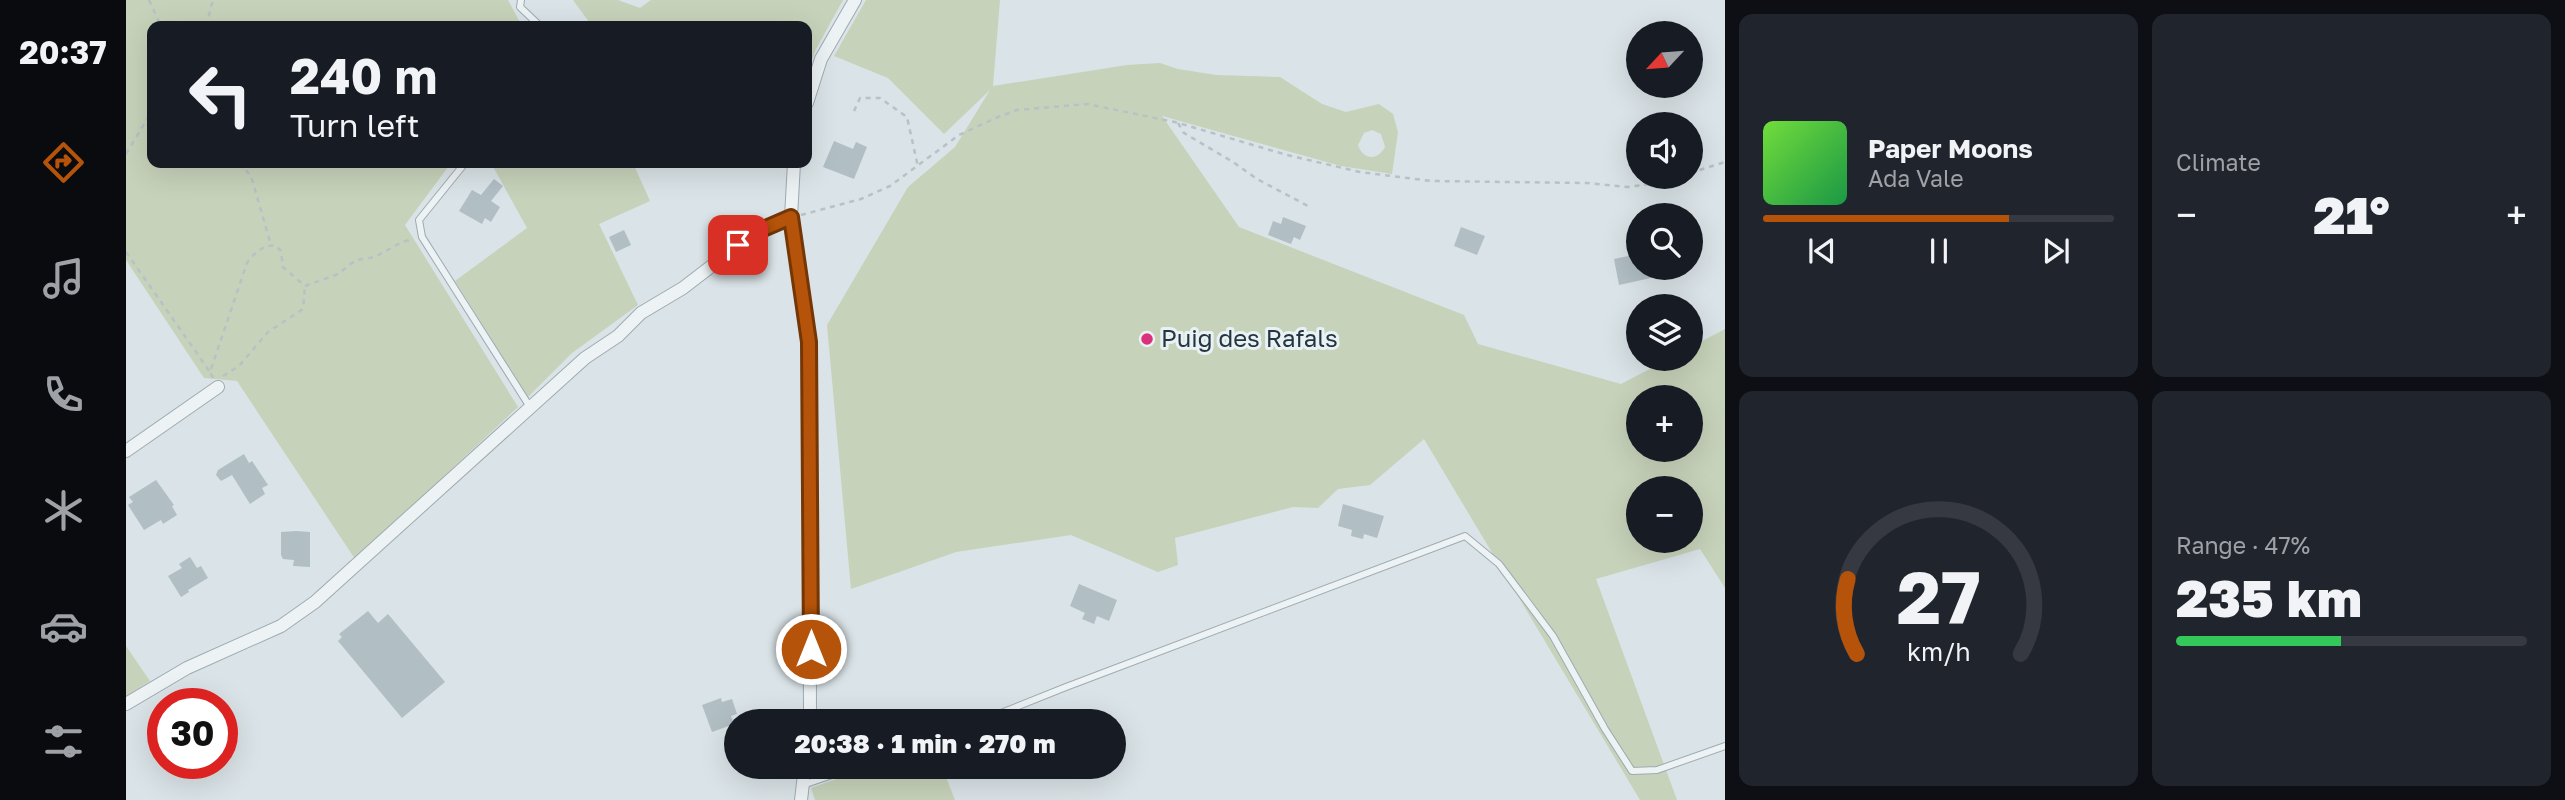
<!DOCTYPE html>
<meta charset="utf-8">
<style>
:root{--surface:#171b24;--page:#20242c;--text:#f1f3f6;--muted:#9ea1a6;--line:#363941;--accent:#b45309}
body{margin:0;font-family:"Golos Text",sans-serif;background:var(--page);color:var(--text);height:100vh;display:flex;flex-direction:column;font-size:26px;white-space:nowrap}
*{box-sizing:border-box;margin:0}
p{font-size:23px;color:var(--muted)}
.icon{flex:none;width:38px;height:38px;fill:none;stroke:currentColor;stroke-width:2;stroke-linecap:round;stroke-linejoin:round}
.map{position:relative;flex:1;overflow:hidden}
.side{display:flex;flex-direction:column;gap:14px;padding:14px;background:#0d0f14;width:840px}
.side>*{flex:none}
.top-card{position:absolute;left:21px;top:21px;width:665px;height:147px;border-radius:14px;box-shadow:0 7px 28px #0002;background:#171b24;color:var(--text);overflow:hidden}
.needle{width:46px;rotate:244deg}
.fabs{position:absolute;left:1500px;top:21px;display:grid;gap:14px}
.fabs a{display:grid;place-items:center;width:77px;height:77px;border-radius:50%;background:var(--surface);box-shadow:0 7px 28px #0002;font-size:35px}
.speed{position:absolute;left:21px;top:688px;display:flex;gap:14px;font-size:35px;font-weight:700;text-align:center}
.speed>*{display:grid;place-content:center;width:91px;height:91px;border-radius:50%;background:var(--surface);box-shadow:0 7px 28px #0002;line-height:1}
.speed .limit{border:10px solid #d22;background:#fff;color:#111}
.pin{position:absolute;display:grid;place-items:center;width:60px;height:60px;color:#fff;margin:-30px;border-radius:14px;box-shadow:0 4px 10px #0006}
.me{position:absolute;width:77px;margin:-38px;rotate:0deg;stroke-linejoin:round;filter:drop-shadow(0 0 5px #0008)}
.turn{display:flex;align-items:center;gap:24px;height:147px;padding:0 28px;font-size:32px}
.turn .icon{width:91px;height:91px;stroke-width:2.5}
.turn b{display:block;font-size:49px;line-height:60px}
.big{font-size:52px;font-weight:800;line-height:1.1}
.side .tile{flex:1;display:flex;flex-direction:column;justify-content:center;gap:10px;min-width:0;padding:0 24px;border-radius:14px;background:var(--page)}
.side .dial{align-items:center;gap:0}
.dial svg{height:182px;overflow:visible;fill:none;stroke:var(--line);stroke-width:7;stroke-linecap:round;text-anchor:middle}
.dial text{fill:var(--text);stroke:none}
.song{display:flex;align-items:center;gap:21px}
.cover{width:84px;height:84px;border-radius:10px;background:linear-gradient(135deg,hsl(100 70% 55%),hsl(140 70% 35%))}
.played{height:7px;border-radius:4px;background:linear-gradient(90deg,var(--accent) 70%,var(--line) 70%)}
.keys{display:flex;justify-content:space-around;direction:ltr}
.heat{display:flex;justify-content:space-between;align-items:center;font-size:38px;direction:ltr}
.charge{height:10px;border-radius:5px;background:linear-gradient(90deg,#34c759 47%,var(--line) 0)}
.side .tiles{flex:1;display:grid;gap:14px;grid-template-columns:repeat(2,1fr)}
.trip{position:absolute;left:598px;top:709px;width:402px;height:70px;border-radius:35px;background:var(--surface);box-shadow:0 7px 28px #0002;font-weight:800;line-height:70px;text-align:center}
main{display:flex;flex:1;min-height:0}
.dock{display:flex;flex-direction:column;width:126px;justify-content:space-around;align-items:center;background:#090b0e;color:var(--muted)}
.dock .icon{width:49px;height:49px}
.dock .on{color:var(--accent)}
.dock b{font-size:32px;color:var(--text)}
.map>svg:first-child{display:block}
.green{fill:#c7d2ba;fill-rule:evenodd}
.building{fill:#b1bec4}
.lines{fill:none;stroke-linecap:round;stroke-linejoin:round}
.lane-casing{stroke:#9fabb1;stroke-width:8}
.street-casing{stroke:#9fabb1;stroke-width:14}
.path{stroke:#b8c1c5;stroke-width:2.5;stroke-dasharray:5 5;stroke-linecap:butt}
.lane{stroke:#edf2f5;stroke-width:6}
.street{stroke:#edf2f5;stroke-width:12}
.route-casing{stroke:#753606;stroke-width:18}
.route{stroke:#b45309;stroke-width:12}
.poi-dot{fill:#db307c;stroke:#e9f1f5;stroke-width:2.5}
.labels{text-anchor:middle;stroke-width:6;stroke-linejoin:round;paint-order:stroke}
.poi-label{font-size:24px;fill:#23353e;stroke:#e9f1f5;text-anchor:start}
</style>
<main>
<nav class="dock">
<b>20:37</b>
<svg class="icon on" aria-label="directions" viewBox="0 0 24 24"><path d="M12 3l9 9-9 9-9-9zM9 14v-3h6M13 9l2 2-2 2"/></svg>
<svg class="icon" aria-label="music" viewBox="0 0 24 24"><path d="M9 18V5l10-2v13"/><circle cx="6" cy="18" r="3"/><circle cx="16" cy="16" r="3"/></svg>
<svg class="icon" aria-label="phone" viewBox="0 0 24 24"><path d="M5 4h4l2 5-3 2q2 4 5 5l2-3 5 2v4C11 20 4 13 5 4z"/></svg>
<svg class="icon" aria-label="climate" viewBox="0 0 24 24"><path d="M12 3v18M4 7l16 10M4 17L20 7"/></svg>
<svg class="icon" aria-label="car" viewBox="0 0 24 24"><path d="M5 17H2v-5l4-1 3-4h7l3 4 3 1v5h-3M9 17h6M6 11h13"/><circle cx="7" cy="17" r="2"/><circle cx="17" cy="17" r="2"/></svg>
<svg class="icon" aria-label="filters" viewBox="0 0 24 24"><path d="M4 7h16M4 17h16"/><circle cx="9" cy="7" r="2"/><circle cx="15" cy="17" r="2"/></svg>
</nav>
<div class="map">
<svg width="1599" height="800" viewBox="0 0 1599 800">
<rect width="100%" height="100%" fill="#dae3e7"/>
<g class="green">
<path d="M0 0H382L396 26H26V163H325L279 225 392 407 229 559 111 381 78 378 0 260Z"/>
<path d="M447 0H492L514 8 525 0H717L690 49 681 74V26H466Z"/>
<path d="M740 0H874L867 86 1001 65 1034 63 1052 69 1090 75 1154 77 1196 104 1220 112 1253 104 1267 114 1272 132 1266 174 1215 166 1036 116 1113 227 1338 315 1352 344 1495 384 1543 359H1564L1565 347 1599 329V588L1574 549 1470 579 1551 800H1514L1298 439 1244 485 1212 489 1192 508 1167 507 1049 538 1052 565 1032 572 945 535 830 552 725 589 701 325 782 187 829 147 864 90 818 134 762 78 708 56ZM1246 130 1255 134 1259 147C1252 161 1237 160 1232 145L1238 133ZM1512 397H1564V450H1512ZM1512 488H1564V541H1512Z"/>
<path d="M365 163H507L524 201 473 224 512 305 446 353 402 397 329 281 401 228Z"/>
<path d="M0 646 24 681 0 696Z"/>
<path d="M744 767H816L829 800H689L685 788Z"/>
</g>
<g class="building">
<path d="M708 141 727 149 730 142 741 147 728 179 697 167Z"/>
<path d="M368 179 377 186 365 201 374 207 365 222 359 218 356 224 333 211 346 190 355 195Z"/>
<path d="M1157 217 1180 226 1174 240 1168 237 1165 244 1142 235 1147 221 1155 224Z"/>
<path d="M1335 227 1359 236 1351 255 1328 246Z"/>
<path d="M498 230 505 245 490 252 483 237Z"/>
<path d="M1512 254V268H1552V272L1493 285 1488 259Z"/>
<path d="M118 454 123 463 126 461 142 485 136 488 139 494 124 504 106 475 95 481 90 475 92 470Z"/>
<path d="M30 480 48 505 46 506 51 515 37 524 35 520 18 530 2 505 7 502 3 497Z"/>
<path d="M1217 504 1258 516 1251 538 1238 534 1237 539 1225 536 1226 530 1212 526Z"/>
<path d="M170 531 184 532V567L167 566 168 560 157 559 155 555V532Z"/>
<path d="M64 557 71 568 75 566 82 578 62 590 63 592 55 597 42 576 56 568 53 564Z"/>
<path d="M953 584 991 600 983 621 971 616 968 624 956 619 959 613 944 606Z"/>
<path d="M242 611 252 623 262 614 319 682 276 718 212 641 216 637 213 634Z"/>
<path d="M595 698 596 702 606 699 611 714 605 716 608 724 586 732 576 705Z"/>
</g>
<g class="lines">
<g class="lane-casing">
<g id="lane">
<path d="M395 0 394 7 414 26"/>
<path d="M339 163 293 220 296 237 404 407"/>
<path d="M855 721 940 687 1339 536 1373 564 1427 636 1479 729 1506 771 1531 770 1599 746"/>
<path d="M677 785 732 766"/>
</g>
</g>
<g class="street-casing">
<g id="street">
<path d="M681 103 695 59 729 0"/>
<path d="M668 163 665 217 683 342 684 721"/>
<path d="M0 451 92 387"/>
<path d="M0 704 61 668 155 626 189 602 459 358 492 336 515 313 557 288 630 232 665 217"/>
<path d="M675 800 679 766"/>
</g>
</g>
<g class="path">
<path d="M23 0 35 26"/>
<path d="M80 26 87 0"/>
<path d="M728 111 734 98H754L781 117 792 167"/>
<path d="M1052 123 1058 133 1107 162 1131 179 1184 207"/>
<path d="M0 154 26 111"/>
<path d="M113 163 125 176 145 245"/>
<path d="M1564 173 1599 162"/>
<path d="M675 215 735 199 764 186 833 135 872 117 891 110 961 104 1049 122 1161 155 1234 172 1305 181 1461 183 1502 187 1531 183 1553 177"/>
<path d="M0 252 84 372"/>
<path d="M179 286 212 274 230 260 249 257 276 242 287 239"/>
<path d="M97 376 113 366 142 332 177 309 179 286"/>
<path d="M87 378 84 372 121 263C129 252 136 246 149 245L155 251 157 267 179 286"/>
</g>
<use href="#lane" class="lane"/>
<use href="#street" class="street"/>
</g>
<g class="lines">
<g class="route-casing">
<path id="route" d="M612 245 630 232 665 217 683 342 685 649"/>
</g>
<use href="#route" class="route"/>
</g>
<circle class="poi-dot" cx="1021" cy="339" r="7"/>
<g class="labels">
<g class="poi-label">
<text x="1035" y="347">Puig des Rafals</text>
</g>
</g>
</svg>
<div class="fabs">
<a><svg class="needle" viewBox="-14 -14 28 28"><path d="M0-13l5 13h-10z" fill="#e53935"/><path d="M0 13l5-13h-10z" fill="#9ea1a6"/></svg></a>
<a><svg class="icon" aria-label="sound" viewBox="0 0 24 24"><path d="M4 9h4l5-4v14l-5-4H4zM17 9q2 3 0 6"/></svg></a>
<a><svg class="icon" aria-label="search" viewBox="0 0 24 24"><circle cx="10" cy="10" r="6"/><path d="M15 15l6 6"/></svg></a>
<a><svg class="icon" aria-label="layers" viewBox="0 0 24 24"><path d="M12 4l9 5-9 5-9-5zM3 14l9 5 9-5"/></svg></a>
<a>+</a>
<a>−</a>
</div>
<div class="speed"><div class="limit">30</div></div>
<div class="pin" style="left:612px;top:245px;background:#d93025"><svg class="icon" aria-label="arrive" viewBox="0 0 24 24"><path d="M6 21V4h12l-3 4 3 4H6"/></svg></div>
<svg class="me" style="left:685px;top:649px" viewBox="-20 -20 40 40"><circle r="17" fill="#b45309" stroke="#fff" stroke-width="3"/><path d="M0-11L8 9 0 5-8 9z" fill="#fff"/></svg>
<div class="trip">20:38 · 1 min · 270 m</div>
<div class="top-card">
<div class="turn"><svg class="icon" aria-label="left" viewBox="0 0 24 24"><path d="M17 20v-9H6M10 6l-5 5 5 5"/></svg><div><b>240 m</b>Turn left</div></div>
</div>
</div>
<section class="side">
<div class="tiles">
<div class="tile">
<div class="song"><i class="cover"></i><div><b>Paper Moons</b><p>Ada Vale</p></div></div>
<div class="played"></div>
<div class="keys"><svg class="icon" aria-label="previous" viewBox="0 0 24 24"><path d="M18 5L8 12l10 7zM5 5v14"/></svg><svg class="icon" aria-label="pause" viewBox="0 0 24 24"><path d="M8 5v14M16 5v14"/></svg><svg class="icon" aria-label="next" viewBox="0 0 24 24"><path d="M6 5l10 7-10 7zM19 5v14"/></svg></div>
</div>
<div class="tile"><p>Climate</p>
<div class="heat"><a>−</a><b class="big">21°</b><a>+</a></div>
</div>
<div class="tile dial"><svg viewBox="0 0 100 80">
<path d="M14 69A42 42 0 1 1 86 69"/>
<path d="M14 69A42 42 0 0 1 10 36" stroke="#b45309"/>
<text x="50" y="56" font-size="32" font-weight="700">27</text>
<text x="50" y="72" font-size="11">km/h</text>
</svg></div>
<div class="tile"><p>Range · 47%</p><b class="big">235 km</b><div class="charge"></div></div>
</div>
</section>
</main>
